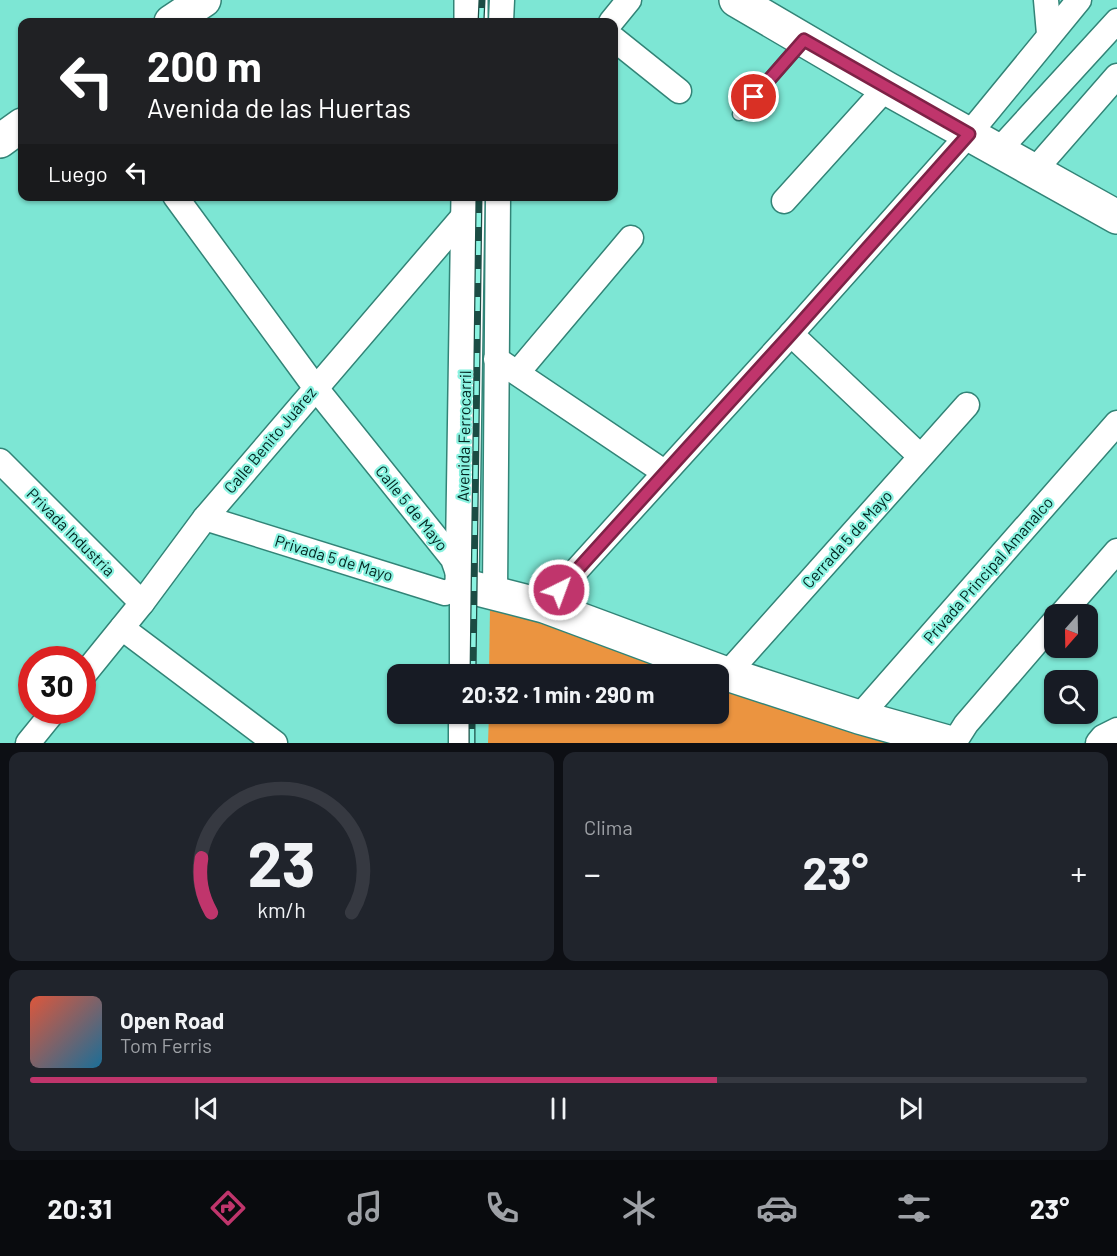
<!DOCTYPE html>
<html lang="es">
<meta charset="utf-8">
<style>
:root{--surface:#171b24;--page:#20242c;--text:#f1f3f6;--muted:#9ea1a6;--line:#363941;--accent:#c0356c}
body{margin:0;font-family:Barlow,sans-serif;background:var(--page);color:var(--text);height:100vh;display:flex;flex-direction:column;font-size:22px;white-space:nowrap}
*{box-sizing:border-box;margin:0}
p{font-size:20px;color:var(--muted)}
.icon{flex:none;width:33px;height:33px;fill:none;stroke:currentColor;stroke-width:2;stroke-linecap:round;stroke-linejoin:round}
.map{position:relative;height:743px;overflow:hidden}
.sheet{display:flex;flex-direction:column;gap:9px;padding:9px;background:#0d0f14;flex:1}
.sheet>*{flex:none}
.top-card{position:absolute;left:18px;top:18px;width:600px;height:183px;border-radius:12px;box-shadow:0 2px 4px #0004;background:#202124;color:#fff;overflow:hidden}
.needle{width:39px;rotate:200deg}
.buttons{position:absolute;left:1044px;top:604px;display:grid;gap:12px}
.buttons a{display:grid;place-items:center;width:54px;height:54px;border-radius:12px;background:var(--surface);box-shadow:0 2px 4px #0004;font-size:30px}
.speed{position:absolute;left:18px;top:646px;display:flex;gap:12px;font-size:30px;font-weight:700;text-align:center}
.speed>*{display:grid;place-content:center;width:78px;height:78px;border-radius:50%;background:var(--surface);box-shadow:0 2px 4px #0004;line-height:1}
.speed .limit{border:9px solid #d22;background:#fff;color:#111}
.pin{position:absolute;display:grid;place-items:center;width:51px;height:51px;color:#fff;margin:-26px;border:3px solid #fff;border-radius:50%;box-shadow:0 2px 6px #0007}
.me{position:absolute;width:66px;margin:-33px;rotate:42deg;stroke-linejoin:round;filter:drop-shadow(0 0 4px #0008)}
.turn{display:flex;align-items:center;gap:21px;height:126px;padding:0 30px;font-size:27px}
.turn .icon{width:78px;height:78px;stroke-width:2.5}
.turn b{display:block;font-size:42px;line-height:51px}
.then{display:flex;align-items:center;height:57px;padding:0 30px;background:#0003;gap:12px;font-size:22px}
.big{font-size:45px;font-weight:700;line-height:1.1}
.sheet .widget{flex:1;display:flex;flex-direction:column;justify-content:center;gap:9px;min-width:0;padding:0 21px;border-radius:12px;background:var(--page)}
.sheet .dial{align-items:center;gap:0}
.dial svg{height:156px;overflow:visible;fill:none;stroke:var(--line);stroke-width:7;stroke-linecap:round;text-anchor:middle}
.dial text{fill:var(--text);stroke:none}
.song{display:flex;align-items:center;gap:18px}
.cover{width:72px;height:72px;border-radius:9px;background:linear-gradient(135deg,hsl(10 70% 55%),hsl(200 70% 35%))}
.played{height:6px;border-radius:3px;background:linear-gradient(90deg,var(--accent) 65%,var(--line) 65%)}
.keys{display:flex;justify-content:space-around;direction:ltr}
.heat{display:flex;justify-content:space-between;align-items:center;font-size:33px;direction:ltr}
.sheet .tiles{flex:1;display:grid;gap:9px;grid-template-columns:1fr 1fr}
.widget:last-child{grid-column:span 2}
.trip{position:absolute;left:387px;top:664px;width:342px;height:60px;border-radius:12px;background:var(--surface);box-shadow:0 2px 4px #0004;font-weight:700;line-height:60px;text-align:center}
.tab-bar{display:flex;height:96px;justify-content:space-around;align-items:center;background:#090b0e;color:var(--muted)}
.tab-bar .icon{width:42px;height:42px}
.tab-bar .active{color:var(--accent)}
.tab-bar b{font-size:27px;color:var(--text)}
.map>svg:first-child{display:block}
.green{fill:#eb9440}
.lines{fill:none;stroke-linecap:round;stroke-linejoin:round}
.lane-casing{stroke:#328477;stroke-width:15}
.street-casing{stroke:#328477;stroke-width:27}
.secondary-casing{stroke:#328477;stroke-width:36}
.lane{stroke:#fff;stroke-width:12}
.street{stroke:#fff;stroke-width:24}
.secondary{stroke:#fff;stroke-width:33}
.rail-casing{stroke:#1b4c44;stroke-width:7}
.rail{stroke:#8bf3e1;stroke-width:4.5;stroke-dasharray:14;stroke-linecap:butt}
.route-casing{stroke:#7d2246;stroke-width:15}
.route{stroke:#c0356c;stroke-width:10}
.labels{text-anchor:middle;stroke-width:4.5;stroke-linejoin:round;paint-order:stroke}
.street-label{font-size:16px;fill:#01241f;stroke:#8bf3e1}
</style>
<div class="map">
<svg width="1117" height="743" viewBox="0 0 1117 743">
<rect width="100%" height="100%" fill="#7de6d4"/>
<g class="green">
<path d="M490 607 703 675H489Z"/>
<path d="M719 680 898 743H488L489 714H718Z"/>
</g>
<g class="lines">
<g class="lane-casing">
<path id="lane" d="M739 114 803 41"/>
</g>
<g class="street-casing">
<g id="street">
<path d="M1046 0 1049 34"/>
<path d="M501 22 502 0"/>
<path d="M611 22 629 0"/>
<path d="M614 39 679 91"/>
<path d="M998 151 1117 21"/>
<path d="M1034 171 1117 76"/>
<path d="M175 196 315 387 453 559 462 585V675"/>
<path d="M784 201 886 88"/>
<path d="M791 334 920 456"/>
<path d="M496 359 664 472"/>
<path d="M518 372 631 238"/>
<path d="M0 461 142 603"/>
<path d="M205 518 445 593 462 585"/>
<path d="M495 593 498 196"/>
<path d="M544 606 791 334 969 134 1079 0"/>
<path d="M1061 615 1117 551"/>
<path d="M122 628 275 743"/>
<path d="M727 674 967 405"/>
<path d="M82 677 142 603 205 518 467 212"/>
<path d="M859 717 1117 423"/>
<path d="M28 743 54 711"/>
<path d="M461 743V714"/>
<path d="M954 743 966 724 1054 622"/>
<path d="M1098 743 1103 737 1117 730"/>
</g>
</g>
<g class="secondary-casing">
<g id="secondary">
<path d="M736 0 886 88 1117 217"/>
<path d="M171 22 204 0"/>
<path d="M471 22V0"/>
<path d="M0 141 22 125"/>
<path d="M468 196 462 585 544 606 727 674 859 717 951 743"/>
</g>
</g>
<use href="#lane" class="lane"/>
<use href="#street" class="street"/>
<use href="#secondary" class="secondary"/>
<g class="rail-casing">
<g id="rail">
<path d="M481 22 482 0"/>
<path d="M473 675 479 196"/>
<path d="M472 743V714"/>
</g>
</g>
<use href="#rail" class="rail"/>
</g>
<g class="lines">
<g class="route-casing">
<path id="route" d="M559 590 791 334 969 134 804 40 754 97"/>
</g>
<use href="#route" class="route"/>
</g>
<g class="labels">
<g class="street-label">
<text transform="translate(464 436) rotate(-89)" y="6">Avenida Ferrocarril</text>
<text transform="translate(270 440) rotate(-50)" y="6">Calle Benito Juárez</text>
<text transform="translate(412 508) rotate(51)" y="6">Calle 5 de Mayo</text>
<text transform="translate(71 532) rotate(45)" y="6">Privada Industria</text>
<text transform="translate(847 539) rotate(-48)" y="6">Cerrada 5 de Mayo</text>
<text transform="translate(334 558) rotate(17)" y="6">Privada 5 de Mayo</text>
<text transform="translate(988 570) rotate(-49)" y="6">Privada Principal Amanalco</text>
</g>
</g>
</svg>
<div class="buttons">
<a><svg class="needle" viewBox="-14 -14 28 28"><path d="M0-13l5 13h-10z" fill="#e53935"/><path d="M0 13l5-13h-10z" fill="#9ea1a6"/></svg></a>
<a><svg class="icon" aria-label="search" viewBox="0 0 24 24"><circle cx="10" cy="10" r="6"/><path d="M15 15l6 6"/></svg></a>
</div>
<div class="speed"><div class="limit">30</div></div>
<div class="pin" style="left:754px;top:97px;background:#d93025"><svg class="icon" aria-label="arrive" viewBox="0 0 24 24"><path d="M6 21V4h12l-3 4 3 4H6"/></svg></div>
<svg class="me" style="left:559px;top:590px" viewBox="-20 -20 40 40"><circle r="17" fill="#c0356c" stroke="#fff" stroke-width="3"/><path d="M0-11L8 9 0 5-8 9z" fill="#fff"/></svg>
<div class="trip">20:32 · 1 min · 290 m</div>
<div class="top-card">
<div class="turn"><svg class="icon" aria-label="left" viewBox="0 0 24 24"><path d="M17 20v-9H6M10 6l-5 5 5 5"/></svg><div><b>200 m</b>Avenida de las Huertas</div></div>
<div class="then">Luego<svg class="icon" aria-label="left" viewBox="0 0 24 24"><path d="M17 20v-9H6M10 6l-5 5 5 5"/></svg></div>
</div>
</div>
<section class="sheet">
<div class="tiles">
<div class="widget dial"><svg viewBox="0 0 100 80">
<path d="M14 69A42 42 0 1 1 86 69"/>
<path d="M14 69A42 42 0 0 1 9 41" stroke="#c0356c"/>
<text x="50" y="56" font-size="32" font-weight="700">23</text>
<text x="50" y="72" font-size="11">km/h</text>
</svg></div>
<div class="widget"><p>Clima</p>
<div class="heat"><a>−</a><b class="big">23°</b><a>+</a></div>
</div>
<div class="widget">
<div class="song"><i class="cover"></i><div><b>Open Road</b><p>Tom Ferris</p></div></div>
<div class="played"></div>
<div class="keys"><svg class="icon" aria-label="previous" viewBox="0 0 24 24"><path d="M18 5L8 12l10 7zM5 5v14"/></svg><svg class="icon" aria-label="pause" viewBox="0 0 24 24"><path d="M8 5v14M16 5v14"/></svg><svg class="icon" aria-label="next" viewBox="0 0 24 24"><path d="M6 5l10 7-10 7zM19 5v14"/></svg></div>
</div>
</div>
</section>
<nav class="tab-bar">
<b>20:31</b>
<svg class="icon active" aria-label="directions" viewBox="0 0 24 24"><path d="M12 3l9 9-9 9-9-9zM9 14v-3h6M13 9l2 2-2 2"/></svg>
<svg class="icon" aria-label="music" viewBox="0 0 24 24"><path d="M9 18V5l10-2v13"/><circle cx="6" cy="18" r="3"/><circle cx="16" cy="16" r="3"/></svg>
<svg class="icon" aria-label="phone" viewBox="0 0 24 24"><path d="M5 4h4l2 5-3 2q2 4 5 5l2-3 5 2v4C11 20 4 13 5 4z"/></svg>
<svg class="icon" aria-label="climate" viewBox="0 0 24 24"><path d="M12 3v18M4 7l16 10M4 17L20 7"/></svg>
<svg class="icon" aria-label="car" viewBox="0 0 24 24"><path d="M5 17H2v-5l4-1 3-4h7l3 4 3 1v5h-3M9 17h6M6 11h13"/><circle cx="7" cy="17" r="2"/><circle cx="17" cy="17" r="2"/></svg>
<svg class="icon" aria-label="filters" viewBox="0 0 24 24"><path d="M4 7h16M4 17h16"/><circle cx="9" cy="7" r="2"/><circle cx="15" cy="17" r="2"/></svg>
<b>23°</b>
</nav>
